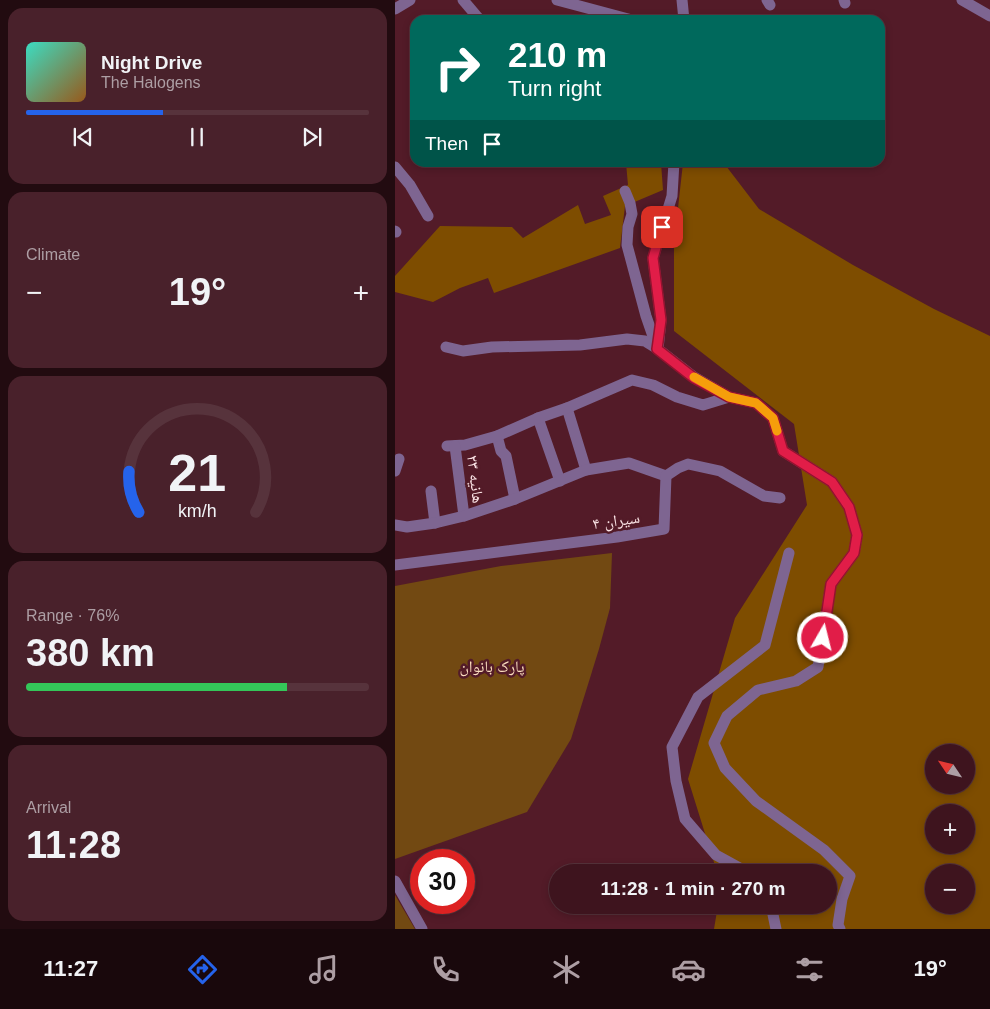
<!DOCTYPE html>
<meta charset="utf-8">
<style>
:root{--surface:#3e141e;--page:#49212b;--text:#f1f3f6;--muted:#ad9ea4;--line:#57333c;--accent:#2563eb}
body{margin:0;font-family:Helvetica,"Noto Naskh Arabic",sans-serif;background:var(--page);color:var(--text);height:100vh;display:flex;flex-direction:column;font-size:19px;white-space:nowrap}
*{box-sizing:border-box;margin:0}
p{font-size:16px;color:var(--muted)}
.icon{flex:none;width:28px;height:28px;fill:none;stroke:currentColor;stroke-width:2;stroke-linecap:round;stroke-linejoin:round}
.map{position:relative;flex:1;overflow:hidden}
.panel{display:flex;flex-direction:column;gap:8px;padding:8px;background:#220b10;width:395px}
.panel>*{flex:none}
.banner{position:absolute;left:15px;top:15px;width:475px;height:152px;border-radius:15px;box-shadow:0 2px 8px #0003,0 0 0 1px var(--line);background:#00695c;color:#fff;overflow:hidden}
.needle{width:32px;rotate:305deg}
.buttons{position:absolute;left:530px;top:744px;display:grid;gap:10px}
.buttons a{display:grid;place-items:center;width:50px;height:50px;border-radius:50%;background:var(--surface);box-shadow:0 2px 8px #0003,0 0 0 1px var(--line);font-size:25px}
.speed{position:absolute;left:15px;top:849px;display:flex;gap:10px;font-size:25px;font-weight:700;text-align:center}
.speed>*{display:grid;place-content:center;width:65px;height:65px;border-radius:50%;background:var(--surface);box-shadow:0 2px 8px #0003,0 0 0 1px var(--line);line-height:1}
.speed .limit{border:8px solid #d22;background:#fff;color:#111}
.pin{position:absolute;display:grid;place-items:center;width:42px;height:42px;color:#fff;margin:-21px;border-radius:10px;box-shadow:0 2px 8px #0006}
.me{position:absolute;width:55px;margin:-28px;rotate:8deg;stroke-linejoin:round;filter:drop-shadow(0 0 4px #0008)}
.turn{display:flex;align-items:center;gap:18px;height:105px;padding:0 15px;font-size:22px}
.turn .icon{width:65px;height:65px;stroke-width:2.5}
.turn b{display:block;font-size:35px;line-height:42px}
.then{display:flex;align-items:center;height:48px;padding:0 15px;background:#0003;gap:10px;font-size:19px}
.big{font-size:38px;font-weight:700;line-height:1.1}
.panel .widget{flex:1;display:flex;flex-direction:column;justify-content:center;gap:8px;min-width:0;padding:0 18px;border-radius:15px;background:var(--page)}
.panel .dial{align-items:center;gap:0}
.dial svg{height:130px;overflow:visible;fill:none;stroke:var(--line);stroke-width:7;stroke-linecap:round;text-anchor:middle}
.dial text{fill:var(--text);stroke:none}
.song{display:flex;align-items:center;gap:15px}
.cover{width:60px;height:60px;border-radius:8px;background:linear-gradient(135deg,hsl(170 70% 55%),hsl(30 70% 35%))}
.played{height:5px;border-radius:2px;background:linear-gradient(90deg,var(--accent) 40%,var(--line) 40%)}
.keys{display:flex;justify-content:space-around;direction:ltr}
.heat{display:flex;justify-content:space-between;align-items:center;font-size:28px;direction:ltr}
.charge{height:8px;border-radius:4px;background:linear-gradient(90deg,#34c759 76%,var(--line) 0)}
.trip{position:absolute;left:154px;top:864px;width:288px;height:50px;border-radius:25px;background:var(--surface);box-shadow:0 2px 8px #0003,0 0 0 1px var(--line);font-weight:700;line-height:50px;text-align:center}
.tab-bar{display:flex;height:80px;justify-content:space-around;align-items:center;background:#19080c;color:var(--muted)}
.tab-bar .icon{width:35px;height:35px}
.tab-bar .current{color:var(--accent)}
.tab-bar b{font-size:22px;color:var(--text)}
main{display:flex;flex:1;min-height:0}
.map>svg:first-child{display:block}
.green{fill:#724912}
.forest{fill:#7e4d00;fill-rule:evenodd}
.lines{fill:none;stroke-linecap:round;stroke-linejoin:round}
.minor{stroke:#7e6591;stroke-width:11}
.route-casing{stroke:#92132f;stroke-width:12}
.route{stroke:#e11d48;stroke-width:9}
.slow{stroke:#f59e0b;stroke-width:9}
.labels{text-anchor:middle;stroke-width:5;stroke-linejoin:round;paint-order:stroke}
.street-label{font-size:16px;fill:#fbe4e6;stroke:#531b28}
.park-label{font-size:16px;fill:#fbdebe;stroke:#531b28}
</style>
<main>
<section class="panel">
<div class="widget">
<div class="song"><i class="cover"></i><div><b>Night Drive</b><p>The Halogens</p></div></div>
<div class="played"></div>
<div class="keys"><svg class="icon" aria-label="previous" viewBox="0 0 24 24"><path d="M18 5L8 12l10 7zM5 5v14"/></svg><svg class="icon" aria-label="pause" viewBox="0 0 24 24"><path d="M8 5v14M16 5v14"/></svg><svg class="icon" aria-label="next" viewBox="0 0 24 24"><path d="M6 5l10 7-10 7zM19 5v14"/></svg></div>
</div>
<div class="widget"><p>Climate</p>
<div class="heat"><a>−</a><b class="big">19°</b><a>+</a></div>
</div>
<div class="widget dial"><svg viewBox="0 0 100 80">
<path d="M14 69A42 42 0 1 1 86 69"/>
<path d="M14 69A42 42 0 0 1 8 44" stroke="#2563eb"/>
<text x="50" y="56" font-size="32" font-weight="700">21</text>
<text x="50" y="72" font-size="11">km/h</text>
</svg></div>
<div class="widget"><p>Range · 76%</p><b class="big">380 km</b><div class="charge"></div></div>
<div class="widget"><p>Arrival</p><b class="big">11:28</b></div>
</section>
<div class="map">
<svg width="595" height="929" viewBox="0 0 595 929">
<rect width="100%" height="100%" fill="#531b28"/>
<g class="green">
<path d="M217 553 215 608 204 649 176 739 132 812 0 859V586L106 566Z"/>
<path d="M0 895 20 929H0Z"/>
</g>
<g class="forest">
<path d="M328 162 364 209 458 265 539 309 595 336V929H319L323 905H432V872H322L293 779 340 618 412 505 399 424 279 331V244L288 163ZM539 752H571V785H539ZM539 812H571V845H539ZM539 872H571V905H539Z"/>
<path d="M231 163H266L268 190 230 206 225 248 99 293 93 278 65 288 38 302 0 292V276L45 226 117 227 128 238 183 205 190 224 216 215 208 196 233 185Z"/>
</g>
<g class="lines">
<g class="minor">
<path d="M68 0 85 20"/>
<path d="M162 0 237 20"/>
<path d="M287 0 289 20"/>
<path d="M372 0 375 5"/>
<path d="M449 0 450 3"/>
<path d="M567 0 595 16"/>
<path d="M0 9 15 0"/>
<path d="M0 167 15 185 33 216"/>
<path d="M230 191 235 203 237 214 233 227 232 245 251 316 261 345"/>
<path d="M0 231 1 232"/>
<path d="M51 347 68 351 97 347 185 345 232 339 250 341 263 349 299 377 334 397 361 403 378 418 388 451 437 482 454 507 462 535 459 553 436 584 423 667 401 681 363 690 332 716 319 743 330 768 361 801 429 850 455 876 447 899 443 925 445 929"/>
<path d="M263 349 266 320 258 258 277 196 279 162"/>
<path d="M172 408 191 470"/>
<path d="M143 418 165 481"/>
<path d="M102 436 106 451 111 456 120 499"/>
<path d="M52 446 70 445 102 436 143 418 172 408 237 380 258 385 282 397 308 405 334 397"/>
<path d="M60 446 69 516"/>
<path d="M0 471 4 459"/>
<path d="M36 491 40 523"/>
<path d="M0 525 12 527 40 523 69 516 120 499 191 470 234 463 271 476"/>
<path d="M0 565 222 537 269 529 271 476 283 468 293 464 325 471 369 496 385 498"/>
<path d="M352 872 321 855 290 819 281 781 277 747 303 697 370 645 394 553"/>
<path d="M0 881 27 929"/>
<path d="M376 905 381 929"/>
</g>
</g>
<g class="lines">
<g class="route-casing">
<path id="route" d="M267 227 258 258 266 320 262 349 299 378 334 397 361 403 378 418 388 451 437 482 454 507 462 535 459 553 436 584 428 638"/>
</g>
<use href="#route" class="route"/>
<path class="slow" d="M299 377 334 397 361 403 378 418 382 431"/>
</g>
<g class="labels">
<g class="street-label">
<text transform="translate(81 479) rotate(83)" y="6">هانیه ۲۳</text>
<text transform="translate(221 520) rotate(-8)" y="6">سیران ۴</text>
</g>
<g class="park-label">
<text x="97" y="672">پارک بانوان</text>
</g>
</g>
</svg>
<div class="buttons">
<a><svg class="needle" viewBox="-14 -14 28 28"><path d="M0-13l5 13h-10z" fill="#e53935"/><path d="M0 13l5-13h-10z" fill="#ad9ea4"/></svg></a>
<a>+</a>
<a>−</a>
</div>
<div class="speed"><div class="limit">30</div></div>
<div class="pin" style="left:267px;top:227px;background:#d93025"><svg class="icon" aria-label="arrive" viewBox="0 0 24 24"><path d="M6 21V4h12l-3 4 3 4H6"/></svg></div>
<svg class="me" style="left:428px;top:638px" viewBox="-20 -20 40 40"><circle r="17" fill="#e11d48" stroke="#fff" stroke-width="3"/><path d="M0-11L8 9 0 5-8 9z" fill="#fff"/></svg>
<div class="trip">11:28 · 1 min · 270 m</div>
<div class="banner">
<div class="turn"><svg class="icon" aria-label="right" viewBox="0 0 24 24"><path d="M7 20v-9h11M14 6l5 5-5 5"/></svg><div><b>210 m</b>Turn right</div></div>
<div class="then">Then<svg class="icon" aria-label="arrive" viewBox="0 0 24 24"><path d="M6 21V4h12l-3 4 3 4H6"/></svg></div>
</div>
</div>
</main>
<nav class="tab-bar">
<b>11:27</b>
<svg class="icon current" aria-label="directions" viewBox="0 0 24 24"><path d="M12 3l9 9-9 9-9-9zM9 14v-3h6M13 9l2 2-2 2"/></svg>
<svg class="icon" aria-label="music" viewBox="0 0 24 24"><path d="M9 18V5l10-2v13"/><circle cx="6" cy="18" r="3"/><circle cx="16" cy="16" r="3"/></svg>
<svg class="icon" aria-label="phone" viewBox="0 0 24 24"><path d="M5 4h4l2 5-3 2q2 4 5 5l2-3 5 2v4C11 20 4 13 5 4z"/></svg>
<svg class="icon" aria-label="climate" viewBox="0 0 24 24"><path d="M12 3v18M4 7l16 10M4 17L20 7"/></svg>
<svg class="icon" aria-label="car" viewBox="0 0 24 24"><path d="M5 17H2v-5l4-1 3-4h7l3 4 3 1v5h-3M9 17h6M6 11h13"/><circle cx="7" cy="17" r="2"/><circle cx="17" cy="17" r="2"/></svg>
<svg class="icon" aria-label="filters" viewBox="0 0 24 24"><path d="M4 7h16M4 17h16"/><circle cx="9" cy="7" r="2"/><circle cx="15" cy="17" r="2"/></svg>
<b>19°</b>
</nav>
